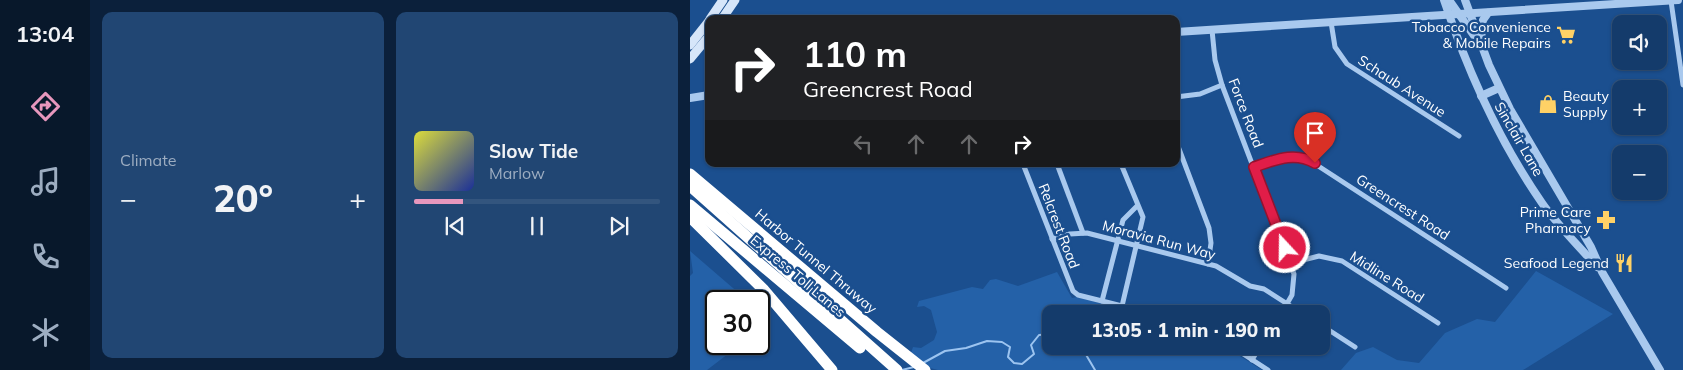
<!DOCTYPE html>
<meta charset="utf-8">
<style>
:root{--surface:#143b6b;--page:#214673;--text:#f1f3f6;--muted:#9dadc1;--line:#33557e;--accent:#e797bd}
body{margin:0;font-family:Mulish,sans-serif;background:var(--page);color:var(--text);height:100vh;display:flex;flex-direction:column;font-size:19px;white-space:nowrap}
*{box-sizing:border-box;margin:0}
p{font-size:16px;color:var(--muted)}
.icon{flex:none;width:28px;height:28px;fill:none;stroke:currentColor;stroke-width:2;stroke-linecap:round;stroke-linejoin:round}
.map{position:relative;flex:1;overflow:hidden}
.panel{display:flex;flex-direction:column;gap:12px;padding:12px;background:#0b203b;width:600px}
.panel>*{flex:none}
.guide{position:absolute;left:15px;top:15px;width:475px;height:152px;border-radius:10px;box-shadow:0 1px 4px #0004,0 0 0 1px var(--line);background:#202124;color:#fff;overflow:hidden}
.fabs{position:absolute;left:922px;top:15px;display:grid;gap:10px}
.fabs a{display:grid;place-items:center;width:55px;height:55px;border-radius:10px;background:var(--surface);box-shadow:0 1px 4px #0004,0 0 0 1px var(--line);font-size:25px}
.speed{position:absolute;left:15px;top:290px;display:flex;gap:10px;font-size:25px;font-weight:700;text-align:center}
.speed>*{display:grid;place-content:center;width:65px;height:65px;border-radius:50%;background:var(--surface);box-shadow:0 1px 4px #0004,0 0 0 1px var(--line);line-height:1}
.speed .limit{border:2px solid #111;border-radius:8px;background:#fff;color:#111}
.pin{position:absolute;display:grid;place-items:center;width:42px;height:42px;color:#fff;margin:-51px -21px;border-radius:50% 50% 50% 0;rotate:-45deg;box-shadow:0 0 5px #0007}
.pin .icon{rotate:45deg}
.me{position:absolute;width:55px;margin:-28px;rotate:339deg;stroke-linejoin:round;filter:drop-shadow(0 0 4px #0008)}
.turn{display:flex;align-items:center;gap:18px;height:105px;padding:0 15px;font-size:22px}
.turn .icon{width:65px;height:65px;stroke-width:2.5}
.turn b{display:block;font-size:35px;line-height:42px}
.lanes{display:flex;align-items:center;height:48px;padding:0 15px;background:#0003;justify-content:center;gap:25px;direction:ltr}
.lanes .off{opacity:.35}
.big{font-size:38px;font-weight:800;line-height:1.1}
.panel .card{flex:1;display:flex;flex-direction:column;justify-content:center;gap:8px;min-width:0;padding:0 18px;border-radius:10px;background:var(--page)}
.song{display:flex;align-items:center;gap:15px}
.cover{width:60px;height:60px;border-radius:8px;background:linear-gradient(135deg,hsl(60 70% 55%),hsl(230 70% 35%))}
.played{height:5px;border-radius:2px;background:linear-gradient(90deg,var(--accent) 20%,var(--line) 20%)}
.keys{display:flex;justify-content:space-around;direction:ltr}
.heat{display:flex;justify-content:space-between;align-items:center;font-size:28px;direction:ltr}
.panel .tiles{flex:1;display:grid;gap:12px;grid-template-columns:repeat(2,1fr)}
.trip{position:absolute;left:352px;top:305px;width:288px;height:50px;border-radius:10px;background:var(--surface);box-shadow:0 1px 4px #0004,0 0 0 1px var(--line);font-weight:800;line-height:50px;text-align:center}
main{display:flex;flex:1;min-height:0}
.tabs{display:flex;flex-direction:column;width:90px;justify-content:space-around;align-items:center;background:#08182b;color:var(--muted)}
.tabs .icon{width:35px;height:35px}
.tabs .selected{color:var(--accent)}
.tabs b{font-size:22px;color:var(--text)}
.map>svg:first-child{display:block}
.green{fill:#2461a8}
.lines{fill:none;stroke-linecap:round;stroke-linejoin:round}
.stream{stroke:#9cc4f0;stroke-width:2}
.minor{stroke:#a9c9ee;stroke-width:5}
.tertiary{stroke:#a9c9ee;stroke-width:8}
.secondary{stroke:#d6e6fa;stroke-width:9}
.motorway{stroke:#fff;stroke-width:11}
.route-casing{stroke:#92132f;stroke-width:12}
.route{stroke:#e11d48;stroke-width:9}
.labels{text-anchor:middle;stroke-width:5;stroke-linejoin:round;paint-order:stroke}
.poi-label{font-size:14px;fill:#fff;stroke:#1b4f8f;text-anchor:end}
.street-label{font-size:14px;fill:#fff;stroke:#1b4f8f}
</style>
<main>
<nav class="tabs">
<b>13:04</b>
<svg class="icon selected" aria-label="directions" viewBox="0 0 24 24"><path d="M12 3l9 9-9 9-9-9zM9 14v-3h6M13 9l2 2-2 2"/></svg>
<svg class="icon" aria-label="music" viewBox="0 0 24 24"><path d="M9 18V5l10-2v13"/><circle cx="6" cy="18" r="3"/><circle cx="16" cy="16" r="3"/></svg>
<svg class="icon" aria-label="phone" viewBox="0 0 24 24"><path d="M5 4h4l2 5-3 2q2 4 5 5l2-3 5 2v4C11 20 4 13 5 4z"/></svg>
<svg class="icon" aria-label="climate" viewBox="0 0 24 24"><path d="M12 3v18M4 7l16 10M4 17L20 7"/></svg>
</nav>
<section class="panel">
<div class="tiles">
<div class="card"><p>Climate</p>
<div class="heat"><a>−</a><b class="big">20°</b><a>+</a></div>
</div>
<div class="card">
<div class="song"><i class="cover"></i><div><b>Slow Tide</b><p>Marlow</p></div></div>
<div class="played"></div>
<div class="keys"><svg class="icon" aria-label="previous" viewBox="0 0 24 24"><path d="M18 5L8 12l10 7zM5 5v14"/></svg><svg class="icon" aria-label="pause" viewBox="0 0 24 24"><path d="M8 5v14M16 5v14"/></svg><svg class="icon" aria-label="next" viewBox="0 0 24 24"><path d="M6 5l10 7-10 7zM19 5v14"/></svg></div>
</div>
</div>
</section>
<div class="map">
<svg width="993" height="370" viewBox="0 0 993 370">
<rect width="100%" height="100%" fill="#1b4f8f"/>
<g class="green">
<path d="M0 251 58 301H26V344H51L17 370H0V276L3 273Z"/>
<path d="M846 271 923 314 833 370H651L666 353 683 347 707 360 729 363 755 333 787 319 805 322Z"/>
<path d="M367 272 382 298 387 297 452 314H361V346H534L572 370H248L240 368 221 353 223 347 231 348 244 340 247 332 241 310 234 306 227 307 229 301 282 287 293 289 300 280 306 279 328 286Z"/>
</g>
<g class="lines">
<g class="stream">
<path d="M386 346 395 353 405 370"/>
<path d="M233 363 255 351 276 348 297 341 312 342 320 347 318 357 324 363 332 364 344 354 341 345 349 335 361 334"/>
<path d="M212 370 224 367"/>
</g>
<g class="minor">
<path d="M981 1 993 85"/>
<path d="M641 22 645 47 657 64 769 136"/>
<path d="M522 30 525 60 532 85 604 274 602 295 591 314"/>
<path d="M486 97 510 94 532 85"/>
<path d="M486 141 519 228 521 243 518 264"/>
<path d="M333 164 383 291 388 295 464 314"/>
<path d="M367 164 393 233"/>
<path d="M431 164 453 217 432 306"/>
<path d="M564 167C583 161 599 153 619 160L816 288"/>
<path d="M362 239 380 234 397 233 526 266 560 286 574 289 613 314"/>
<path d="M601 263 629 256 652 261 748 323"/>
<path d="M412 301 433 220 447 206"/>
<path d="M631 325 665 347"/>
<path d="M541 346 578 370"/>
<path d="M562 360 570 346"/>
</g>
<g class="tertiary">
<path d="M754 0C778 72 809 141 852 203 868 226 889 246 907 267"/>
<path d="M759 0 785 37"/>
<path d="M775 0 799 65 820 109 901 247 912 272 970 370"/>
<path d="M486 32 988 0"/>
<path d="M791 40 793 20 798 13"/>
<path d="M791 96 809 88"/>
<path d="M0 98 19 95"/>
</g>
<g class="secondary">
<path d="M20 19 33 0"/>
<path d="M32 19 45 0"/>
<path d="M0 45 19 21"/>
<path d="M0 59 19 36"/>
</g>
<g class="motorway">
<path d="M0 174 187 332 235 370"/>
<path d="M0 186 207 370"/>
<path d="M0 205 170 348"/>
<path d="M0 217 74 290 142 370"/>
</g>
</g>
<g class="lines">
<g class="route-casing">
<path id="route" d="M595 248 564 167C585 160 604 151 625 163"/>
</g>
<use href="#route" class="route"/>
</g>
<defs>
<g id="supermarket-bare" transform="scale(1.5)"><path d="M-6-5.5h2.5l.6 2H6L4.5 2H-2.5L-4.4-4H-6ZM-1.5 3.2a1.3 1.3 0 1 0 .1 0ZM3 3.2a1.3 1.3 0 1 0 .1 0Z" fill="#ffd166" stroke="#1b4f8f" stroke-width="2.5" paint-order="stroke"/></g>
<g id="shop-bare" transform="scale(1.5)"><path d="M-5-2.5h2.3a2.7 3.5 0 0 1 5.4 0H5L5.5 6h-11ZM-1.5-2.5h3a1.5 2.3 0 0 0-3 0Z" fill="#ffd166" stroke="#1b4f8f" stroke-width="2.5" paint-order="stroke"/></g>
<g id="pharmacy-bare" transform="scale(1.5)"><path d="M-2-6h4v4h4v4h-4v4h-4v-4h-4v-4h4Z" fill="#ffd166" stroke="#1b4f8f" stroke-width="2.5" paint-order="stroke"/></g>
<g id="restaurant-bare" transform="scale(1.5)"><path d="M-5-6h1v4h1v-4h1v4h1v-4h1v5L-1.5 .5V6h-2V.5L-5-1ZM5-6V6H3V1.5H1.5Q1.5-4 5-6Z" fill="#ffd166" stroke="#1b4f8f" stroke-width="2.5" paint-order="stroke"/></g>
</defs>
<g fill-rule="evenodd">
<use href="#supermarket-bare" x="876" y="35"/>
<use href="#shop-bare" x="858" y="104"/>
<use href="#pharmacy-bare" x="916" y="220"/>
<use href="#restaurant-bare" x="934" y="263"/>
</g>
<g class="labels">
<g class="poi-label">
<text x="861" y="32">Tobacco Convenience<tspan x="861" dy="16">&amp; Mobile Repairs</tspan></text>
<text x="873" y="101" text-anchor="start">Beauty<tspan x="873" dy="16">Supply</tspan></text>
<text x="901" y="217">Prime Care<tspan x="901" dy="16">Pharmacy</tspan></text>
<text x="919" y="268">Seafood Legend</text>
</g>
<g class="street-label">
<text transform="translate(712 86) rotate(33)" y="5">Schaub Avenue</text>
<text transform="translate(556 113) rotate(69)" y="5">Force Road</text>
<text transform="translate(829 139) rotate(60)" y="5">Sinclair Lane</text>
<text transform="translate(713 207) rotate(33)" y="5">Greencrest Road</text>
<text transform="translate(369 226) rotate(69)" y="5">Relcrest Road</text>
<text transform="translate(469 240) rotate(15)" y="5">Moravia Run Way</text>
<text transform="translate(126 261) rotate(40)" y="5">Harbor Tunnel Thruway</text>
<text transform="translate(108 276) rotate(40)" y="5">Express Toll Lanes</text>
<text transform="translate(697 277) rotate(32)" y="5">Midline Road</text>
</g>
</g>
</svg>
<div class="fabs">
<a><svg class="icon" aria-label="sound" viewBox="0 0 24 24"><path d="M4 9h4l5-4v14l-5-4H4zM17 9q2 3 0 6"/></svg></a>
<a>+</a>
<a>−</a>
</div>
<div class="speed"><div class="limit">30</div></div>
<div class="pin" style="left:625px;top:163px;background:#d93025"><svg class="icon" aria-label="arrive" viewBox="0 0 24 24"><path d="M6 21V4h12l-3 4 3 4H6"/></svg></div>
<svg class="me" style="left:595px;top:248px" viewBox="-20 -20 40 40"><circle r="17" fill="#e11d48" stroke="#fff" stroke-width="3"/><path d="M0-11L8 9 0 5-8 9z" fill="#fff"/></svg>
<div class="trip">13:05 · 1 min · 190 m</div>
<div class="guide">
<div class="turn"><svg class="icon" aria-label="right" viewBox="0 0 24 24"><path d="M7 20v-9h11M14 6l5 5-5 5"/></svg><div><b>110 m</b>Greencrest Road</div></div>
<div class="lanes"><svg class="icon off" aria-label="left" viewBox="0 0 24 24"><path d="M17 20v-9H6M10 6l-5 5 5 5"/></svg><svg class="icon off" aria-label="ahead" viewBox="0 0 24 24"><path d="M12 20V5M6 11l6-6 6 6"/></svg><svg class="icon off" aria-label="ahead" viewBox="0 0 24 24"><path d="M12 20V5M6 11l6-6 6 6"/></svg><svg class="icon" aria-label="right" viewBox="0 0 24 24"><path d="M7 20v-9h11M14 6l5 5-5 5"/></svg></div>
</div>
</div>
</main>
